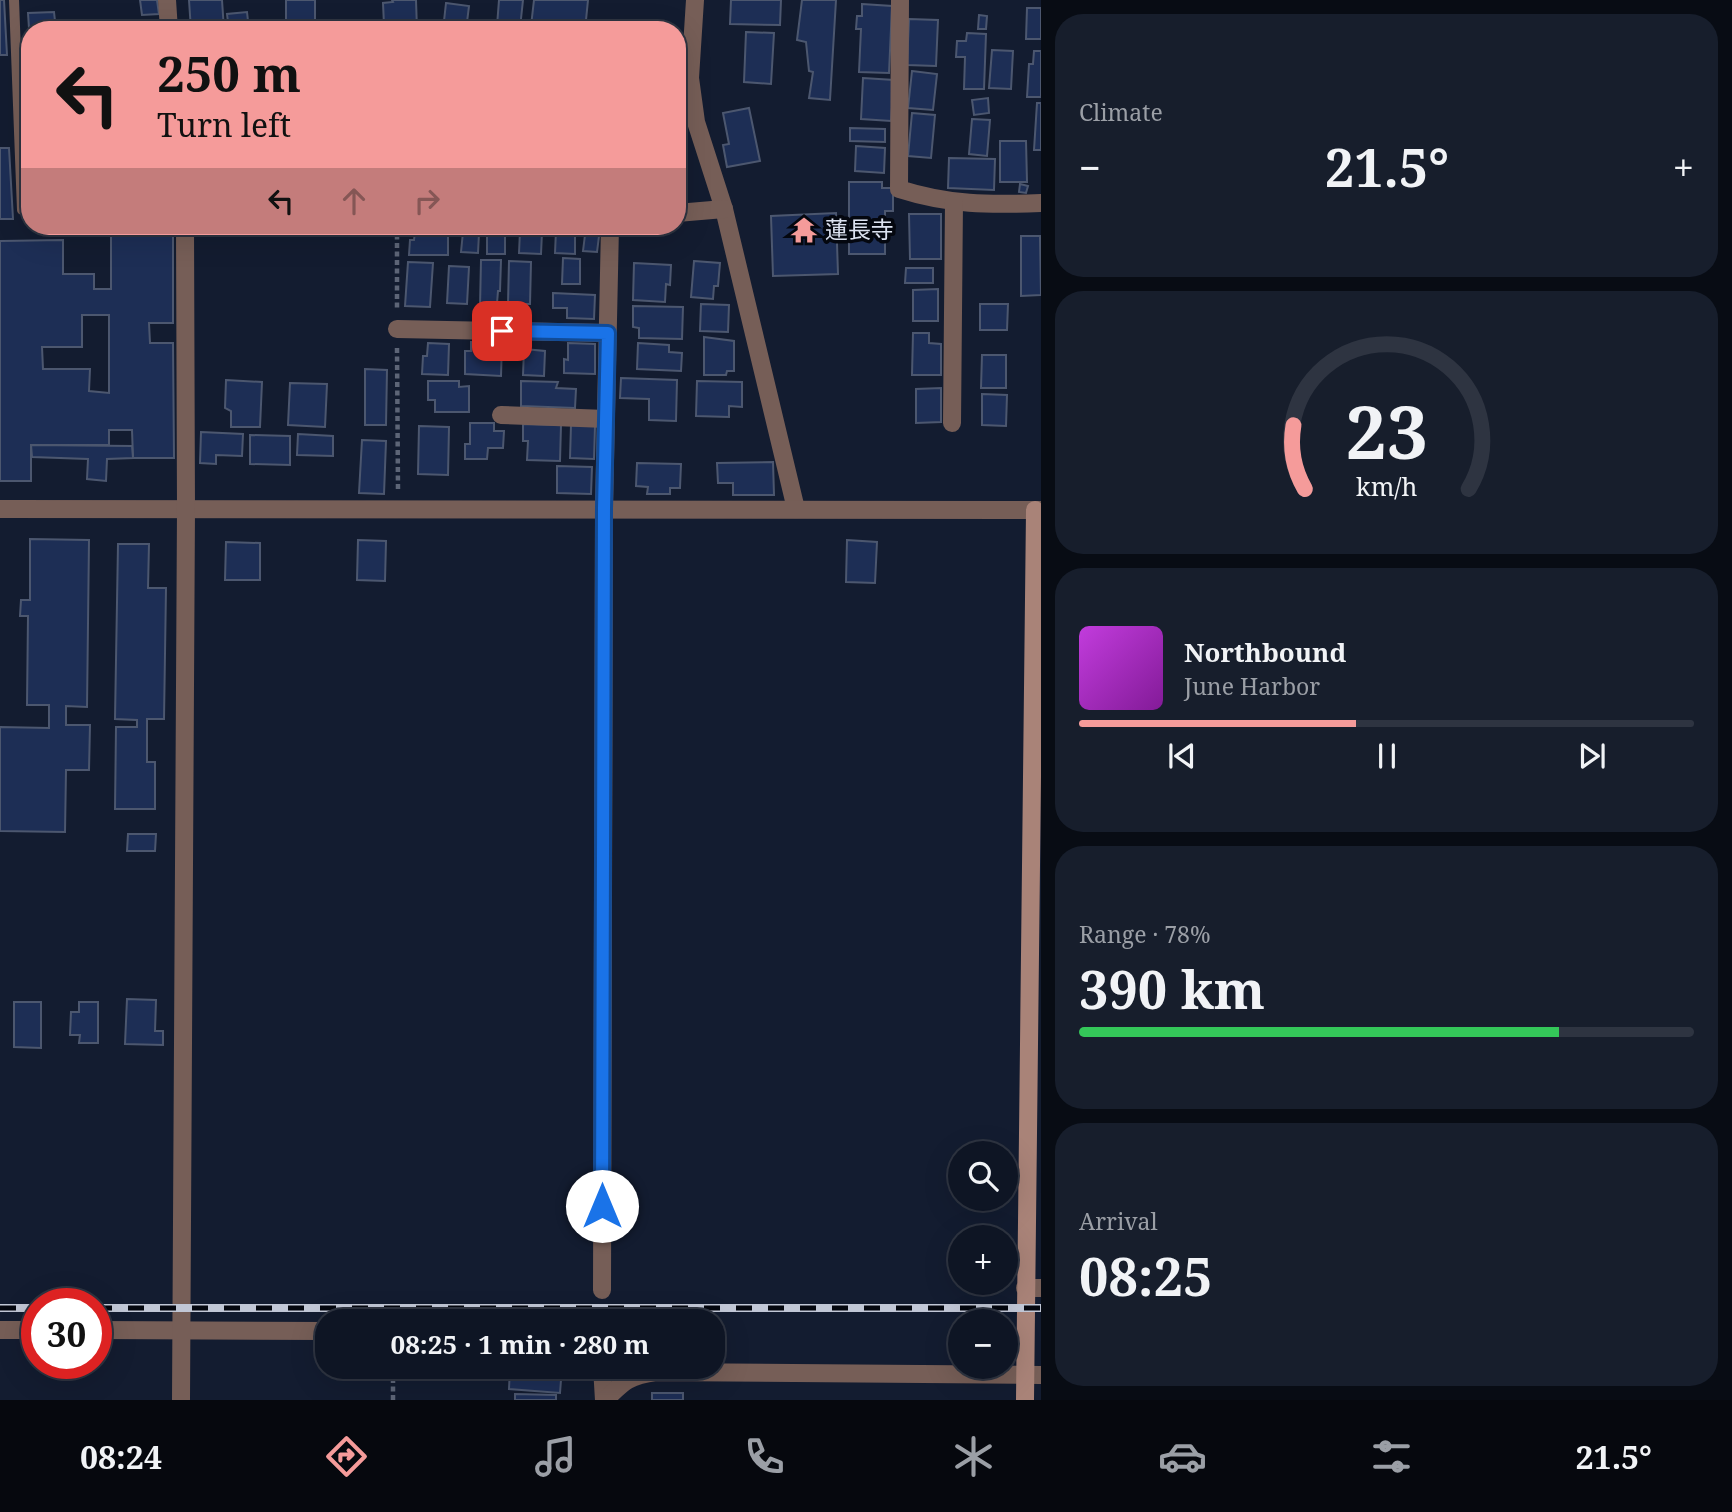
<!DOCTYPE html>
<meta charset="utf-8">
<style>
:root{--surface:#0e1524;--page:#171e2c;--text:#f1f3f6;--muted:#9b9fa6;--line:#2e3441;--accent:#f59b9a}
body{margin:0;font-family:"Noto Serif","Noto Sans JP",serif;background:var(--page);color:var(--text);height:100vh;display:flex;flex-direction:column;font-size:26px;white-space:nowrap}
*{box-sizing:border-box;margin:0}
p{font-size:23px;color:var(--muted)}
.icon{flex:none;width:38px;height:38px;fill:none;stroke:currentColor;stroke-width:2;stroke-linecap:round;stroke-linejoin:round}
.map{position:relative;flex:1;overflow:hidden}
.side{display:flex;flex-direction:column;gap:14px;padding:14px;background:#080c14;width:691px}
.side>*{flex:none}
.banner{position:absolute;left:21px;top:21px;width:665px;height:214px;border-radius:28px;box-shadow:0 7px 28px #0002,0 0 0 2px var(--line);background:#f59b9a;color:#111;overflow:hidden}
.fabs{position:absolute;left:948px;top:1141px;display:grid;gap:14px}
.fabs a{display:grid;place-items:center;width:70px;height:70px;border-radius:50%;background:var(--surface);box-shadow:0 7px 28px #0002,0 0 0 2px var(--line);font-size:35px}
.speed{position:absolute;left:21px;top:1288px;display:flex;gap:14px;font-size:35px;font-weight:700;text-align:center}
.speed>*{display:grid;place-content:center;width:91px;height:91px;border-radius:50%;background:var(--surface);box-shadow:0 7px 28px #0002,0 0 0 2px var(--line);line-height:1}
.speed .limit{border:10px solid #d22;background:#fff;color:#111}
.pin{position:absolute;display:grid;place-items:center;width:60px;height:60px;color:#fff;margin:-30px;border-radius:14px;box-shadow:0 4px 10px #0006}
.me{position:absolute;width:77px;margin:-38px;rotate:0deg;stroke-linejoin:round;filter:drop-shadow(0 0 5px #0008)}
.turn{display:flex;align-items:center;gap:24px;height:147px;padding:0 21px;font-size:32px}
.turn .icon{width:91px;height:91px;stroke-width:2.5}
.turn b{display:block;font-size:49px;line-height:60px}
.lanes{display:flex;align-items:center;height:66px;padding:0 21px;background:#0003;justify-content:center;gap:35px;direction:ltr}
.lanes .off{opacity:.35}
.big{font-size:52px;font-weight:700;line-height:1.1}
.side .card{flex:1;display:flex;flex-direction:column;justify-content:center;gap:10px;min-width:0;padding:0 24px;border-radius:28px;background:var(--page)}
.side .dial{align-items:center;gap:0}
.dial svg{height:182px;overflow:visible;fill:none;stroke:var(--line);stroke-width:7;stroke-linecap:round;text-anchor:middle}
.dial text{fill:var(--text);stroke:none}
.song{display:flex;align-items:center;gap:21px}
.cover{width:84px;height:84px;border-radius:10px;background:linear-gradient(135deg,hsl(290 70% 55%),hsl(290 70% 35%))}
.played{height:7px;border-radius:4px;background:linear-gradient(90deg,var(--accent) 45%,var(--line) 45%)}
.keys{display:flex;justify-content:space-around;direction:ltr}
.heat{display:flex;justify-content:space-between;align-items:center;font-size:38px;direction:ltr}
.charge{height:10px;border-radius:5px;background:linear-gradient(90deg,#34c759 78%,var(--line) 0)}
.trip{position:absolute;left:315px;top:1309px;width:410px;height:70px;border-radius:28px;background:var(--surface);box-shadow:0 7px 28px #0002,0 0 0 2px var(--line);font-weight:700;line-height:70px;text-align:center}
.menu{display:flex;height:112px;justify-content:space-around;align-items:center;background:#06080e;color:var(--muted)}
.menu .icon{width:49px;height:49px}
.menu .current{color:var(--accent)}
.menu b{font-size:32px;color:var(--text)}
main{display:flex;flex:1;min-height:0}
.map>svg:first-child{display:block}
.building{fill:#1d2e55;stroke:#4c576f;stroke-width:2;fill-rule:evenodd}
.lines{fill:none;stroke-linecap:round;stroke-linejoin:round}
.path{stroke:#5d6577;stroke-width:4.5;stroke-dasharray:5 3.5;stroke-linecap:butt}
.lane{stroke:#765e57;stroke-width:10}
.street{stroke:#765e57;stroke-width:18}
.secondary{stroke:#a98378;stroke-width:18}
.rail-casing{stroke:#c1c7d6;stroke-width:8}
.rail{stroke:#04070f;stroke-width:5;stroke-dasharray:16;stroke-linecap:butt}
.route-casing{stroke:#114b97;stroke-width:18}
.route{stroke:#1a73e8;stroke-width:12}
.labels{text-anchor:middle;stroke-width:7;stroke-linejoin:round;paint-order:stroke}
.poi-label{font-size:23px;fill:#dce2f0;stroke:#04070f;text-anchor:start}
</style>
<main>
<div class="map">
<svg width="1041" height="1400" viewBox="0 0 1041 1400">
<rect width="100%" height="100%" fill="#131c30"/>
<g class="building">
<path d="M0 0H4L7 55H0Z"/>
<path d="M140 0H157L159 14 142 15Z"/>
<path d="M189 0H222L224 30H207V25L198 26V30H191Z"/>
<rect x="286" y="0" width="29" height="30"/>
<path d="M392 0H416L417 30H391V25H384L383 3 393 2Z"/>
<path d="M499 0H523L520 28 497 26Z"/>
<path d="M534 0H588L585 30 531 26Z"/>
<path d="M731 0H781L780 25 730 24Z"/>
<path d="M802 0H836L830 100 809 98 813 72 809 71 806 42 797 40Z"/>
<path d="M446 3 469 6 466 30H443Z"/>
<path d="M862 4 892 6 889 73 859 72 861 29H856L857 16H862Z"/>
<path d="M1027 8H1041V39H1026Z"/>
<path d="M54 12 56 30H30V44L28 13Z"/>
<path d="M247 12 249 30H229L227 14Z"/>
<path d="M979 15 987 16 986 29H978Z"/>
<path d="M909 19 938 20 936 66 907 65Z"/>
<path d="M746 32 774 33 771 84 744 82Z"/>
<path d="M967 33 986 34 984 89H964L965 57H956L957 41H966Z"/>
<path d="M992 50 1013 51 1011 89 989 88Z"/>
<path d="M1034 51H1041V97H1027L1029 64H1033Z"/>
<path d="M912 71 937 74 933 110 908 108Z"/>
<path d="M863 78 894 80 891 121 861 119Z"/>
<path d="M988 98 989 113 974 115 972 100Z"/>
<path d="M1037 103H1041V150H1034Z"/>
<path d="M749 108 760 161 727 167 723 145 729 144 723 113Z"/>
<path d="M912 113 935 115 931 158 908 156Z"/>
<path d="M972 119 990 120 987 156 969 154Z"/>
<path d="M850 128 885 129V142L850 141Z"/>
<path d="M1000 141H1026L1027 182H1000Z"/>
<path d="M856 146 885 148 884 173 855 171Z"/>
<path d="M0 148H9L13 219H0Z"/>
<path d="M949 158 995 159 994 190 948 188Z"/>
<path d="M849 182H882V188H893V211H885V254H849Z"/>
<path d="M1020 184 1028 186 1026 193 1019 192Z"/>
<path d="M836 213 838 274 773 276 771 216Z"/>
<path d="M909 214H941V259H910Z"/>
<path d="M51 226H68L67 234 50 232Z"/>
<path d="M111 226H173V323H149L150 343H173L174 458H133L132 430H109V445H31V481H0V241L63 240V274H94V289H111ZM82 315H109V393L89 391 90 369H43L42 347H82Z"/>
<path d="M556 230 575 231V254L555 253Z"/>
<path d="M520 231 542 232 541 254 519 253Z"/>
<path d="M415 232 448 233V255H409L410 240H414Z"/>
<path d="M463 232 479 233 478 253 461 252Z"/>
<rect x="487" y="234" width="18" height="20"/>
<path d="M585 235 599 236 597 252 583 251Z"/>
<path d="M1021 236H1040L1041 295 1021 296Z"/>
<path d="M563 258 580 259V284H562Z"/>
<path d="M481 260H501L500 291H498L497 303H491V307H480Z"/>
<path d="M509 261 531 262 530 304H508Z"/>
<path d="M694 261 720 263 718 286H714L713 299 691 297Z"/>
<path d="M408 262 433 263 430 307 405 306Z"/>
<path d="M634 263 671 265 670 285 666 284 665 302 633 300Z"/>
<path d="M449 266 469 267 467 304 447 303Z"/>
<path d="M906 268H933V283H905Z"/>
<path d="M938 289V321H913V290Z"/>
<path d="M553 293 595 295 594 319 567 318V308H553Z"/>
<path d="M701 304 729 305 728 332 700 331Z"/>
<path d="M980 304H1008L1007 330H980Z"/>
<path d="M633 306 683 307 682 339 639 338V328L633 327Z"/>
<path d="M913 333H929V343L941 344V375H912Z"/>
<path d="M704 337 734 341V371H727L726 375H704Z"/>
<path d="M471 342 502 343 501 376 465 374V351H471Z"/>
<path d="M428 343 449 344 448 375 422 374 423 356H427Z"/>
<path d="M568 343 595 344V374L564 373V359L568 360Z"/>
<path d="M638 343 669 345V352L682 353 681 371 637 369Z"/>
<path d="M524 349 545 351 544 376 523 375Z"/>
<path d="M982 355H1006V388H981Z"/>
<path d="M365 369 387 370 386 425H365Z"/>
<path d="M621 378 677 380 676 421 649 420V399L620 398Z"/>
<path d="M226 380 262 382 260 427H231V411L225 408Z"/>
<path d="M428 381H459V387L469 386V412H435V400H428Z"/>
<path d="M521 381 558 382 556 388 576 389 575 408 521 406Z"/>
<path d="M697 381 742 382V407L729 406V417L696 416Z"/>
<path d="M290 383 327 384 325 427 288 425Z"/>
<path d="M941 388V422L916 423V389Z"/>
<path d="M982 394 1007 395 1006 426 982 425Z"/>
<path d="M470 423H494V431H504L503 448H488L487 459H465V444H470Z"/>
<path d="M523 424 561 425 560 461 527 460 528 441H523Z"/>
<path d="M571 425 595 426 594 459 570 458Z"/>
<path d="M419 426 449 427 448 475 418 474Z"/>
<path d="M201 432 243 434 242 456 216 455V464L200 463Z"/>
<path d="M298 434 333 436V456L297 455Z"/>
<path d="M250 435 290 436V465L250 464Z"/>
<path d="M362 440 386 441 384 494 359 493Z"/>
<path d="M31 445 132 446 133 458 107 459 106 481 87 479 88 459 32 457Z"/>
<path d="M773 462 774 495H733V483H718L717 463Z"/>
<path d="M637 463 681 464 680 488H670V494H647L648 487 636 486Z"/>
<path d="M557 466 592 467 591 494 557 493Z"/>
<path d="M30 539 89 540 87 707 66 706V725H90L89 770H66L65 832 0 831V727L49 728V705H27L28 616H20L21 600H30Z"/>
<path d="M358 540 386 541 385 581 357 580Z"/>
<path d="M847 540 877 542 875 583 846 582Z"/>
<path d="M226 542 260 543V580H225Z"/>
<path d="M118 544H149L148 588H166L164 719H147V762H155V809H115L116 727H137V720L115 719Z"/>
<path d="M128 834H156L155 851H127Z"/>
<path d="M127 999 156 1000 155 1031H163V1045L125 1044Z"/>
<path d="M14 1002H41V1048L14 1047Z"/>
<path d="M79 1002H98V1043H79L80 1035H70L71 1012H79Z"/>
<path d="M510 1367H562L560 1393 509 1389Z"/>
<rect x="652" y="1393" width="31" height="7"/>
<path d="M515 1394 556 1395V1400H515Z"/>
</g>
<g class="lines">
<g class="path">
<path d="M397 226V311"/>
<path d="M397 348 398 490"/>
<path d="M393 1400V1367"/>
</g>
<path class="lane" d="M14 0 22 210H30"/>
<g class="street">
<path d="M167 0 169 30"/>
<path d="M695 0 690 78 696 122 724 209 796 509"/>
<path d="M900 0 899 189C949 205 989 205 1041 203"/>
<path d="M677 213 724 209"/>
<path d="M397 329 608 333"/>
<path d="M501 415 606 419"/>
<path d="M952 423 954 202"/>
<path d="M0 509 1041 510"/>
<path d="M1025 1288H1041"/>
<path d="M602 1290 604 508 610 226"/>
<path d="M0 1330H37"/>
<path d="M96 1330 327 1331"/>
<path d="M602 1367 604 1400"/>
<path d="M181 1400 186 508 185 226"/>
<path d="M605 1400C623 1382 630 1375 656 1372L1041 1375"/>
</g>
<path class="secondary" d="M1025 1400 1035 510"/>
<g class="rail-casing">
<g id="rail">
<path d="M0 1308H37"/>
<path d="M96 1308H1041"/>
</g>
</g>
<use href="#rail" class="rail"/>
</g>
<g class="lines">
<g class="route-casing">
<path id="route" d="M502 331 608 333 604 508 602 1206"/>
</g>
<use href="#route" class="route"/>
</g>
<defs>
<g id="temple-bare" transform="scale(2.1)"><path d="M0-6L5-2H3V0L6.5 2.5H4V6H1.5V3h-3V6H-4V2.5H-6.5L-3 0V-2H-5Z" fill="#f59b9a" stroke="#04070f" stroke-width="2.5" paint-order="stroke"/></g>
</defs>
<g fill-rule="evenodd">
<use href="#temple-bare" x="804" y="230"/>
</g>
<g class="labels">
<g class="poi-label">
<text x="825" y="238">蓮長寺</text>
</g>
</g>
</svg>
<div class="fabs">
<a><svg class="icon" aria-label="search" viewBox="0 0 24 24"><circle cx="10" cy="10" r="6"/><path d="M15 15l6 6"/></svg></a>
<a>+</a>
<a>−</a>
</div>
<div class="speed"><div class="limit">30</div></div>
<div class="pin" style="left:502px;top:331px;background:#d93025"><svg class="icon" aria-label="arrive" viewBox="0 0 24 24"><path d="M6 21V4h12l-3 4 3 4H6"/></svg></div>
<svg class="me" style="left:602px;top:1206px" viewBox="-20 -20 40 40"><circle r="19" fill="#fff"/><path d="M0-13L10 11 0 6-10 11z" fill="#1a73e8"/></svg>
<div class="trip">08:25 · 1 min · 280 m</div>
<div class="banner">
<div class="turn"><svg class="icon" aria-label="left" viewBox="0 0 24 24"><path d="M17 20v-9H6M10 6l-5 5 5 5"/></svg><div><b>250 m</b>Turn left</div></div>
<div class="lanes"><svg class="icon" aria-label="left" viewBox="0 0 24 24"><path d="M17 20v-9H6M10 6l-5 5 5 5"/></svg><svg class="icon off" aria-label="ahead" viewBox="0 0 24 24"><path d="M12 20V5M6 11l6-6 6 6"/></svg><svg class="icon off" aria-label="right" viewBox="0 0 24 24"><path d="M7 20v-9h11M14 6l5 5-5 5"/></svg></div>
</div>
</div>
<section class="side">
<div class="card"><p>Climate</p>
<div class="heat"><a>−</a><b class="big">21.5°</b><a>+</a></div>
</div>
<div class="card dial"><svg viewBox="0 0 100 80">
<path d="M14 69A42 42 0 1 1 86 69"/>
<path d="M14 69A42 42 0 0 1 9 41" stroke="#f59b9a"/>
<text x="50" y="56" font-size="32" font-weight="700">23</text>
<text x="50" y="72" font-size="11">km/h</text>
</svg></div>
<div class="card">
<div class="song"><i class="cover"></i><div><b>Northbound</b><p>June Harbor</p></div></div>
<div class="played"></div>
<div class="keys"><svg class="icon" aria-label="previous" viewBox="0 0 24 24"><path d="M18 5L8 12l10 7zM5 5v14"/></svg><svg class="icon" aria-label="pause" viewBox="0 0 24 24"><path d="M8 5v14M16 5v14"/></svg><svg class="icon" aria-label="next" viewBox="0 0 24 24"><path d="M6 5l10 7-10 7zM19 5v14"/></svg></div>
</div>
<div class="card"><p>Range · 78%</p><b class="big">390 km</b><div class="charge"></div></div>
<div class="card"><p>Arrival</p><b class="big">08:25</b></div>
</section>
</main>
<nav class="menu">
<b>08:24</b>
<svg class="icon current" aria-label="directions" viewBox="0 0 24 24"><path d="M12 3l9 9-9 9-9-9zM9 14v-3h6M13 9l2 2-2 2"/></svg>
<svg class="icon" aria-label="music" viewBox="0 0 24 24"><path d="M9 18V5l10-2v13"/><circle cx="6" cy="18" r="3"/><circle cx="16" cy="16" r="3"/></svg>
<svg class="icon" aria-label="phone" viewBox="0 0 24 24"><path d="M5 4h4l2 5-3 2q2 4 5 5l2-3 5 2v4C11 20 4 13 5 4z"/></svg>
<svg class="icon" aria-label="climate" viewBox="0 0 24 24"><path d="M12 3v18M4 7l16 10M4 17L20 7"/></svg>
<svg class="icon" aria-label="car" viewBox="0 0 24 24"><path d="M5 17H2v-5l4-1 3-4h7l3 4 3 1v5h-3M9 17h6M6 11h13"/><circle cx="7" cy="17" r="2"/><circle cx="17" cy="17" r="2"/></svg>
<svg class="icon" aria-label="filters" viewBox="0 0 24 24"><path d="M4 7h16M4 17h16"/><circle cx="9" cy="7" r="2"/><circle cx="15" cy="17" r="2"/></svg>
<b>21.5°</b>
</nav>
